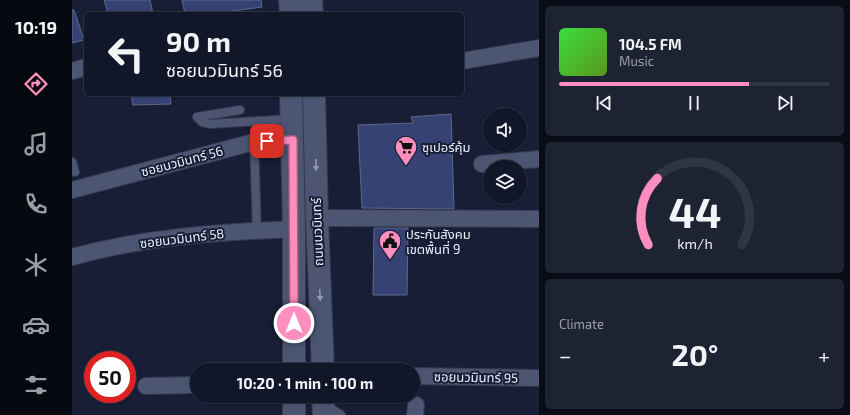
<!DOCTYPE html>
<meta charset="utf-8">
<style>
:root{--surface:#111628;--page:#1e2334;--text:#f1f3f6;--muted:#9c9fa8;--line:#303545;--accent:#fe8ebd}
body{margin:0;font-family:"Exo 2","Noto Sans Thai",sans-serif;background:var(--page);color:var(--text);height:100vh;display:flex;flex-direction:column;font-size:15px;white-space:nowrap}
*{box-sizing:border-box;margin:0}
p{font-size:13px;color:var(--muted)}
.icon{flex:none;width:22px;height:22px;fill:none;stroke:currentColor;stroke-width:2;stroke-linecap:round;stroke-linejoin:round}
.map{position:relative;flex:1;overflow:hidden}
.panel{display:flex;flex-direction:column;gap:6px;padding:6px;background:#090c16;width:311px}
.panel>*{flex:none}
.hud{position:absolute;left:12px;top:12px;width:380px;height:84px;border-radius:6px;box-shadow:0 1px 3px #0004,0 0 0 1px var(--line);background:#111628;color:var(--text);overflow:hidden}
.controls{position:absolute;left:411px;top:108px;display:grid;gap:8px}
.controls a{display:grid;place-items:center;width:44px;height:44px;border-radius:50%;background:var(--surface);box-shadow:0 1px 3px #0004,0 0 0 1px var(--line);font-size:20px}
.speed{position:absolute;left:12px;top:351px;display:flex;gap:8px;font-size:20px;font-weight:700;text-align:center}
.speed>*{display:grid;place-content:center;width:52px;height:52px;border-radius:50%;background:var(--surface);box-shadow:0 1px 3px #0004,0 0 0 1px var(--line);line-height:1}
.speed .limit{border:6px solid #d22;background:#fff;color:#111}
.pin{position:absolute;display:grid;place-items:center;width:34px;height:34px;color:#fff;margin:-17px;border-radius:8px;box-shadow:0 2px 6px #0006}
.me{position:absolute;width:44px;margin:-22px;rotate:0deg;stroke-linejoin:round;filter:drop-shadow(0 0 3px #0008)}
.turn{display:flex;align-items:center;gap:14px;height:84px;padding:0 16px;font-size:18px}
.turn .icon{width:52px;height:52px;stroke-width:2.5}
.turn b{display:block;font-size:28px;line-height:34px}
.big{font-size:30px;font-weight:700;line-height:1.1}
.panel .tile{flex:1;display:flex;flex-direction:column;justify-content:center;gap:6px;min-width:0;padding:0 14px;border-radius:6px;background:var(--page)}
.panel .dial{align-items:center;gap:0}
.dial svg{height:104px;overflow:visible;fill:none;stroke:var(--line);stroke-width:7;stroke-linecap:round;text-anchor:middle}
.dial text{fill:var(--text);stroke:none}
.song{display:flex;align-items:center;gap:12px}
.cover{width:48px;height:48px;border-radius:6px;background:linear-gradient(135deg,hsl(120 70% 55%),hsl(90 70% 35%))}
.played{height:4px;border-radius:2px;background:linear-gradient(90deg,var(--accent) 70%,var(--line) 70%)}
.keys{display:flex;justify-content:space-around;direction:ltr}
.heat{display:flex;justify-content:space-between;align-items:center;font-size:22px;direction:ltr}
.trip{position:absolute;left:118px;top:363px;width:230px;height:40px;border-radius:20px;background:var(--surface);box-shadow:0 1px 3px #0004,0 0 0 1px var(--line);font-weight:700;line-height:40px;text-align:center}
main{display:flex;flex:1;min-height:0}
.tabs{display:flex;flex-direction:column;width:72px;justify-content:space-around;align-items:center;background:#070910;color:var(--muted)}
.tabs .icon{width:28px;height:28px}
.tabs .selected{color:var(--accent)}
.tabs b{font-size:18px;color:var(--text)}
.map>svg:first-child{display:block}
.building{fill:#354273;stroke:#606986}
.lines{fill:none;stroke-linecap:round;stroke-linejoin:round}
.lane-casing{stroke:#373a4e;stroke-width:10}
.street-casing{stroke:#373a4e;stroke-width:18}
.secondary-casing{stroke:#373a4e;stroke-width:24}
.lane{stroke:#4c5572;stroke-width:8}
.street{stroke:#4c5572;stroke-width:16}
.secondary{stroke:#4c5572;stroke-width:22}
.oneway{fill:#949ab1}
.route-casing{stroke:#a55c7b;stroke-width:10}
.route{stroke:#fe8ebd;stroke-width:7}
.labels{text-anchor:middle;stroke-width:4;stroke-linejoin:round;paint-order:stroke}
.poi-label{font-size:13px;fill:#ebeffd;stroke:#171e36;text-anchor:start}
.street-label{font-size:13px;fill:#ebeffd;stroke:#171e36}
</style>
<main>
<nav class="tabs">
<b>10:19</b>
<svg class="icon selected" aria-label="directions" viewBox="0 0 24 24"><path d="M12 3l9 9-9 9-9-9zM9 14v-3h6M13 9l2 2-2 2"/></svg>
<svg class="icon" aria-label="music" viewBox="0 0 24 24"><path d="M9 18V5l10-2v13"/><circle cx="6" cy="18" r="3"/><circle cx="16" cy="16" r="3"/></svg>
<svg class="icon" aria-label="phone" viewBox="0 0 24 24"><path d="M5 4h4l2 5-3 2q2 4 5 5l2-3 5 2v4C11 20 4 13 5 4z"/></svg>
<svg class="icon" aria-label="climate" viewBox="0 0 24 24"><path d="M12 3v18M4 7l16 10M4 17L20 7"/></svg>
<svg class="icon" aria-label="car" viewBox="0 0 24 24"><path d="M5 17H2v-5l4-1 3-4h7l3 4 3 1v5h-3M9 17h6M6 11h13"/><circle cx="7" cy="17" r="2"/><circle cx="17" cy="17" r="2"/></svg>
<svg class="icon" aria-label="filters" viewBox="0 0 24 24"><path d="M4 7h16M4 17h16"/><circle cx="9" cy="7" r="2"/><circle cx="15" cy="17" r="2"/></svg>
</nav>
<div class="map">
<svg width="467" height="415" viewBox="0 0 467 415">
<rect width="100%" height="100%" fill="#171e36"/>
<g class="building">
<path d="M32 0H78L81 14H36Z"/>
<path d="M110 0H189L190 7 140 14H113Z"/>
<path d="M0 10H2L12 40 0 43Z"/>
<path d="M59 94H98L99 104 61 105Z"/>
<path d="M379 114 382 209 290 208 286 125 341 123 339 117Z"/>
<path d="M302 228H336L335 295H301Z"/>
</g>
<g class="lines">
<g class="lane-casing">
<g id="lane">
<path d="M168 110 125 117 130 122 137 124 219 119"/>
<path d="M182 142 185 231"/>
<path d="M0 162 3 172"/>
<path d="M253 411 261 410 269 415"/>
</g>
</g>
<g class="street-casing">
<g id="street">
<path d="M390 61 467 48"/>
<path d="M0 71 14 67"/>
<path d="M410 164 467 159"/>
<path d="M0 190 182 142 221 140"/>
<path d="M245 218 467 219"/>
<path d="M0 257C72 237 148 232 222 229"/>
<path d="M341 376 467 378"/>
<path d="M74 386 125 385"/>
<path d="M343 415 344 405"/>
</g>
</g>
<g class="secondary-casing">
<g id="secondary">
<path d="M218 0 219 14"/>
<path d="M239 0 240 14"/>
<path d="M219 94 222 229V370"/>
<path d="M242 94 245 218 251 370"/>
<path d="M222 396V415"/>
<path d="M251 396 252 415"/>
</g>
</g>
<use href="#lane" class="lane"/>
<use href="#street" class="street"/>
<use href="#secondary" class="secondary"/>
</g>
<defs><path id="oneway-solid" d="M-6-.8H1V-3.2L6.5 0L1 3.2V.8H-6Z"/></defs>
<g class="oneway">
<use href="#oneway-solid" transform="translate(244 165) rotate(89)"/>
<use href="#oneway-solid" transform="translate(248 295) rotate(88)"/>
</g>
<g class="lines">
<g class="route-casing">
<path id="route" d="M195 141 221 140 222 323"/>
</g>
<use href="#route" class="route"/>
</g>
<defs>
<g id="supermarket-pin" transform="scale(1.15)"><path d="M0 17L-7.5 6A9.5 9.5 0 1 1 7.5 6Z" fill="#fe8ebd" stroke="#171e36"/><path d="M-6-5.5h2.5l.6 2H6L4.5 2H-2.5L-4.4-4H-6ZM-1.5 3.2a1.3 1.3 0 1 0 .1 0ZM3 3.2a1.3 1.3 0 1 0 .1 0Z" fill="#111"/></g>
<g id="civic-pin" transform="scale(1.15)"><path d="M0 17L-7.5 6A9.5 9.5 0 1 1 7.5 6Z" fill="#fe8ebd" stroke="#171e36"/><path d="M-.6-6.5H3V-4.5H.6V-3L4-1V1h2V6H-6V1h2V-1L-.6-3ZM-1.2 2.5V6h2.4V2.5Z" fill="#111"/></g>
</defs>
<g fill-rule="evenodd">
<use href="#supermarket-pin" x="334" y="147"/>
<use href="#civic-pin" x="318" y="241"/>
</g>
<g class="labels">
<g class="poi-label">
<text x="350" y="152">ซุเปอร์คุ้ม</text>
<text x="334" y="239">ประกันสังคม<tspan x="334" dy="15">เขตพื้นที่ 9</tspan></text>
</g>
<g class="street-label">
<text transform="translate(110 161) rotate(-15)" y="5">ซอยนวมินทร์ 56</text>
<text transform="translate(245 232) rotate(-92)" y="5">ถนนนวมินทร์</text>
<text transform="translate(110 238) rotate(-7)" y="5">ซอยนวมินทร์ 58</text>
<text transform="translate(404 377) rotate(1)" y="5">ซอยนวมินทร์ 95</text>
</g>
</g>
</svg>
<div class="controls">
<a><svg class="icon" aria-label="sound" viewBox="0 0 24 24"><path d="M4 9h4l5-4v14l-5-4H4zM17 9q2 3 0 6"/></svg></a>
<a><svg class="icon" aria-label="layers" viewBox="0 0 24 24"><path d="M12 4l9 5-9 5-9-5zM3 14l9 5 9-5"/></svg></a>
</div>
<div class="speed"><div class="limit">50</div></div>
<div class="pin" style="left:195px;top:141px;background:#d93025"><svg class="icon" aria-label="arrive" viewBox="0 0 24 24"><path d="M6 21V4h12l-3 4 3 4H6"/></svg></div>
<svg class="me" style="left:222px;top:323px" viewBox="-20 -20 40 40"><circle r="17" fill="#fe8ebd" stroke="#fff" stroke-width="3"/><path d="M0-11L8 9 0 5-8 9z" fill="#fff"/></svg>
<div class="trip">10:20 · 1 min · 100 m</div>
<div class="hud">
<div class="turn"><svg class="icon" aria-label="left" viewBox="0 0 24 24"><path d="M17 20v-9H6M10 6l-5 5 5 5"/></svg><div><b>90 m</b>ซอยนวมินทร์ 56</div></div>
</div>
</div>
<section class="panel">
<div class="tile">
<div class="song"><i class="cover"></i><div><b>104.5 FM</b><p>Music</p></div></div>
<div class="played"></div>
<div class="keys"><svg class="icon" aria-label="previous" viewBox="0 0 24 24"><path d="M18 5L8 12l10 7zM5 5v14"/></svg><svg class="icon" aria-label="pause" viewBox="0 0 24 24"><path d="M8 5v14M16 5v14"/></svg><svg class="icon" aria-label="next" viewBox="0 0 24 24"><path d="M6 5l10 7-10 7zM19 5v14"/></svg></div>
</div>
<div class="tile dial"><svg viewBox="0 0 100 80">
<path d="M14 69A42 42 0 1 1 86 69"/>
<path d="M14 69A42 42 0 0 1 21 18" stroke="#fe8ebd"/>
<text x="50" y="56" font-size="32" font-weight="700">44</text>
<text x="50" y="72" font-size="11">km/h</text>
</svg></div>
<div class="tile"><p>Climate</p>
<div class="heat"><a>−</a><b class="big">20°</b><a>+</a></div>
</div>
</section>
</main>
